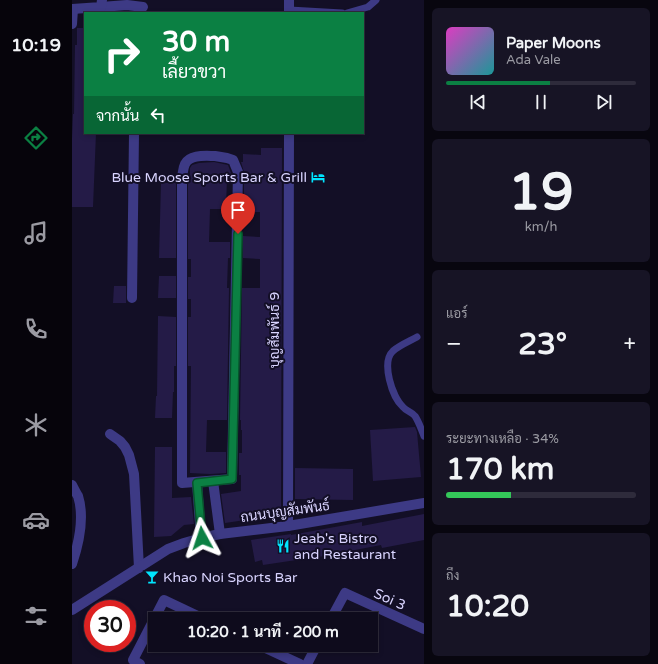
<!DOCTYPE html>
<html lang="th">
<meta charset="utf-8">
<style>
:root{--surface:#0e0b1c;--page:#171425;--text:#f1f3f6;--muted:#9b9ba3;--line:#2e2b3b;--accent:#0b8043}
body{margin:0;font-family:"Varela Round",Sarabun,sans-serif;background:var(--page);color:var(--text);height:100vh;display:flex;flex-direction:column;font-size:15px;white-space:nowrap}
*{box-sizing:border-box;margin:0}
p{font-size:13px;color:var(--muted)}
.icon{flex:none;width:22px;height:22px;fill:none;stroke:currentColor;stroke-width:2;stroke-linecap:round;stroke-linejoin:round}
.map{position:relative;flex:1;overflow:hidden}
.panel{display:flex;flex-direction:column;gap:8px;padding:8px;background:#08060f;width:234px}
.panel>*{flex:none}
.guide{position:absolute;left:12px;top:12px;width:280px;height:122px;border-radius:0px;box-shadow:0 2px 6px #0003,0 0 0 1px var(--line);background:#0b8043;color:#fff;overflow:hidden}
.speed{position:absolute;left:12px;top:600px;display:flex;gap:8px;font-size:20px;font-weight:700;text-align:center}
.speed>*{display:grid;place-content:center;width:52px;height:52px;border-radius:50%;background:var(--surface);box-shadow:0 2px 6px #0003,0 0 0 1px var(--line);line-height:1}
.speed .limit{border:6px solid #d22;background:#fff;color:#111}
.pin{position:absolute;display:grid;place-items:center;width:34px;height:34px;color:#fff;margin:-41px -17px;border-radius:50% 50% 50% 0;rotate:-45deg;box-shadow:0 0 4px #0007}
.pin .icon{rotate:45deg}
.me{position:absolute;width:44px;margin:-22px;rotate:355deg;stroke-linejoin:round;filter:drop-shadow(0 0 3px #0008)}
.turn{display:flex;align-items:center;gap:14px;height:84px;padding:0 12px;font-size:18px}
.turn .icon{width:52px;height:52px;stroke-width:2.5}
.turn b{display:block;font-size:28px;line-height:34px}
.then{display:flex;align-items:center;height:38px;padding:0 12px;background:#0003;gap:8px;font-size:15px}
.big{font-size:30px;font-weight:700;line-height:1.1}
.panel .widget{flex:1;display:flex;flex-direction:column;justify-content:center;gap:6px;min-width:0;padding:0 14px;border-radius:6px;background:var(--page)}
.panel .dial{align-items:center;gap:0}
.dial b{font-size:52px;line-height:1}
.song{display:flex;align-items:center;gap:12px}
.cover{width:48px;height:48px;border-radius:6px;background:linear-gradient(135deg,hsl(310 70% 55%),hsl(180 70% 35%))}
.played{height:4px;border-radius:2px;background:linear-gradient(90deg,var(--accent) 55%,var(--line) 55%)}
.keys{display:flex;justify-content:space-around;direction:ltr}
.heat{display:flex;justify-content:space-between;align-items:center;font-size:22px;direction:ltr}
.charge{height:6px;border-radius:3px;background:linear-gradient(90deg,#34c759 34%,var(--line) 0)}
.trip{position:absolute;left:76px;top:612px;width:230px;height:40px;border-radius:0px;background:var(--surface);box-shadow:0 2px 6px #0003,0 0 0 1px var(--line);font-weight:700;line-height:40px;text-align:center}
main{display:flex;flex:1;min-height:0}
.menu{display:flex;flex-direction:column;width:72px;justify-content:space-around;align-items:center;background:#06040b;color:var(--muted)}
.menu .icon{width:28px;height:28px}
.menu .current{color:var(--accent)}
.menu b{font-size:18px;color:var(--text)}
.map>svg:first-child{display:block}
.building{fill:#241b47}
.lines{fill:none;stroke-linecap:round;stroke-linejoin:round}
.service{stroke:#3d3a85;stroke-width:7}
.minor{stroke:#3d3a85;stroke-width:10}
.tertiary{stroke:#3d3a85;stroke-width:10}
.route-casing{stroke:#07532c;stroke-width:10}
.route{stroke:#0b8043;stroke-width:7}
.labels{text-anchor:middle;stroke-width:4;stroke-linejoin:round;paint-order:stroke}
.poi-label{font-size:14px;fill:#d9d4ff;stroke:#130f26;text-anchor:start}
.street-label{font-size:14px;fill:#d9d4ff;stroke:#130f26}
</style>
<main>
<nav class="menu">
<b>10:19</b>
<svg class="icon current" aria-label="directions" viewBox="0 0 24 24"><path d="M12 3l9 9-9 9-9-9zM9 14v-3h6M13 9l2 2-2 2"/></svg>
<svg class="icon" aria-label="music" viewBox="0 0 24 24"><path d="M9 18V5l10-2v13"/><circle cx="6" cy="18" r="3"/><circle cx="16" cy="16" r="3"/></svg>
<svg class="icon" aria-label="phone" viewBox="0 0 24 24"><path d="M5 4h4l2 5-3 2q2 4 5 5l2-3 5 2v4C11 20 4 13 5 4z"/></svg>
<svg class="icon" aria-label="climate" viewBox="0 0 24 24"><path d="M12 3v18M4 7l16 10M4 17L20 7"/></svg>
<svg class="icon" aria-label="car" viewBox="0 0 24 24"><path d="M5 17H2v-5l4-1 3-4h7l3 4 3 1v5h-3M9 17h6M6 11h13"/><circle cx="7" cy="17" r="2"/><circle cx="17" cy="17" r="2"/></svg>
<svg class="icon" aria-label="filters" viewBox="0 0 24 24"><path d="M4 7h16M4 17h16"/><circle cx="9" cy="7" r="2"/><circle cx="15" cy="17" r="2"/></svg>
</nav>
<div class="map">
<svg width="352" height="664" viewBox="0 0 352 664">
<rect width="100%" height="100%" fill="#130f26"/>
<g class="building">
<path d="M5 28H13V133H24L21 207H0V138L1 114H2L3 45H5Z"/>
<path d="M189 148H210L209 513H180V519L153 523 149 494 169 491V475H167V453H170V430H169V420H168L170 288H188V259L171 258V236L188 237V212H172V172L169 162H171V154L189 155Z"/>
<path d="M142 162 156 165 159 173V177H155L154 209H138L137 242H158V258H156L155 288H157L155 420H135L134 452H154V473L138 474 118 473 119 366H116V317H119V299H116V277H119V259H116V183H118V168L120 165 127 163Z"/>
<path d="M89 183H104V258H87Z"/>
<path d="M87 276H104V298H86Z"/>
<path d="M42 286H54V303H41Z"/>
<path d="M86 316 104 317V366H102V392H101L100 418H83L84 396H85Z"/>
<path d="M343 427 345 432 349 477 301 481 298 430Z"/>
<path d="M83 447H100V498L119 497 122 524 112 525 99 536 82 537Z"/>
<path d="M223 468 281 469V500L223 499Z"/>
<path d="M352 514V540L310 548 309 545 231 560V559L191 565 190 560 183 562 179 540 219 534V535L290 522V526Z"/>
</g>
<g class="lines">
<g class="service">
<path d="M217 10 270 13"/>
<path d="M275 13 296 7 304 0"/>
<path d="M345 337C338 341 328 345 321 351 309 362 320 397 331 407 334 411 340 412 343 416 347 422 349 429 352 436"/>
</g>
<g class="minor">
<path d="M29 7 55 5 71 7"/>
<path d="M0 9 29 7 30 0"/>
<path d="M0 24 1 9"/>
<path d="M143 156 155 158 161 160 166 172 160 479 110 483V177C111 173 111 168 113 164 118 154 134 156 143 156Z"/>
<path d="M60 298 62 133"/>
<path d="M38 434 48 441 53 447 57 455 62 474 67 568"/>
<path d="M141 481 148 534"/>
<path d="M125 483 129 538"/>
<path d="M0 485C2 489 4 493 6 496 13 518 7 543 0 564"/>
<path d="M259 619 273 593 352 629"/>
<path d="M187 645 228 664"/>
<path d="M68 664 61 660 92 600 132 619"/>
<path d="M235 664 245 645"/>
</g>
<g class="tertiary">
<path d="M217 0V13"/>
<path d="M216 526 217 133"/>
<path d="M0 610 96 549 112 543 129 538 148 534 216 526 352 503"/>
</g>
</g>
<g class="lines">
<g class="route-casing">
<path id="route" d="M130 538 125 483 160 479 166 234"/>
</g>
<use href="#route" class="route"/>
</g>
<defs>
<g id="hotel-bare" transform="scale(1.08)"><path d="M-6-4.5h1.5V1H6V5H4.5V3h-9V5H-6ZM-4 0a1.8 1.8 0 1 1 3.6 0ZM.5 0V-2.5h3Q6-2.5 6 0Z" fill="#00e5ff" stroke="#130f26" stroke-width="2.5" paint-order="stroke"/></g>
<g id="restaurant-bare" transform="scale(1.08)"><path d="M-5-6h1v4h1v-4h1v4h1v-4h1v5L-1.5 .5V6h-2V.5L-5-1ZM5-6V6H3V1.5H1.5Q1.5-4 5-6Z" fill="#00e5ff" stroke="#130f26" stroke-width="2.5" paint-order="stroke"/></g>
<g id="bar-bare" transform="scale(1.08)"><path d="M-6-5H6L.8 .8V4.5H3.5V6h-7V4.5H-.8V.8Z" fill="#00e5ff" stroke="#130f26" stroke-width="2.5" paint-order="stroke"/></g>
</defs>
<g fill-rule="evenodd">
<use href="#hotel-bare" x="246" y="177"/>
<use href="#restaurant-bare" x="211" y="546"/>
<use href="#bar-bare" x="80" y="577"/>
</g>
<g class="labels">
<g class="poi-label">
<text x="235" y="182" text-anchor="end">Blue Moose Sports Bar &amp; Grill</text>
<text x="222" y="543">Jeab's Bistro<tspan x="222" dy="16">and Restaurant</tspan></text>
<text x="91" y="582">Khao Noi Sports Bar</text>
</g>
<g class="street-label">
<text transform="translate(202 330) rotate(-90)" y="5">บุญสัมพันธ์ 9</text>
<text transform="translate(213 511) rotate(-8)" y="5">ถนนบุญสัมพันธ์</text>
<text transform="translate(318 599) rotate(24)" y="5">Soi 3</text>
</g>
</g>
</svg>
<div class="speed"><div class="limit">30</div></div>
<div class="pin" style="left:166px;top:234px;background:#d93025"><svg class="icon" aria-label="arrive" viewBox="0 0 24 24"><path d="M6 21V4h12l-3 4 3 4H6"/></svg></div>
<svg class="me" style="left:130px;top:538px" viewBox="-20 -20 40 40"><path d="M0-17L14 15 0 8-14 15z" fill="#0b8043" stroke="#fff" stroke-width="4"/></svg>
<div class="trip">10:20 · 1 นาที · 200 m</div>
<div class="guide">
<div class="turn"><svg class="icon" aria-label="right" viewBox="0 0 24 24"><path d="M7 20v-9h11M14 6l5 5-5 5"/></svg><div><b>30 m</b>เลี้ยวขวา</div></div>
<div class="then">จากนั้น<svg class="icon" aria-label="left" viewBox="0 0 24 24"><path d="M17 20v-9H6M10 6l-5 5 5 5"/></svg></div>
</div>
</div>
<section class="panel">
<div class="widget">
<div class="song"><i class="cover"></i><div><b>Paper Moons</b><p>Ada Vale</p></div></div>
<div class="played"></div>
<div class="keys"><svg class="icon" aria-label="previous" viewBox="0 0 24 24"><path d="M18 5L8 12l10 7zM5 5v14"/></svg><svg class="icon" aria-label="pause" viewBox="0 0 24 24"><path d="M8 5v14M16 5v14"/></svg><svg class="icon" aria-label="next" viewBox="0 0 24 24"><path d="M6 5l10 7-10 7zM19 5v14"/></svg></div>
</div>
<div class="widget dial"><b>19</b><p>km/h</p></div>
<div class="widget"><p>แอร์</p>
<div class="heat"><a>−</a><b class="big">23°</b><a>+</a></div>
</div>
<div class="widget"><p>ระยะทางเหลือ · 34%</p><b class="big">170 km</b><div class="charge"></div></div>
<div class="widget"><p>ถึง</p><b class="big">10:20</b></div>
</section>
</main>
